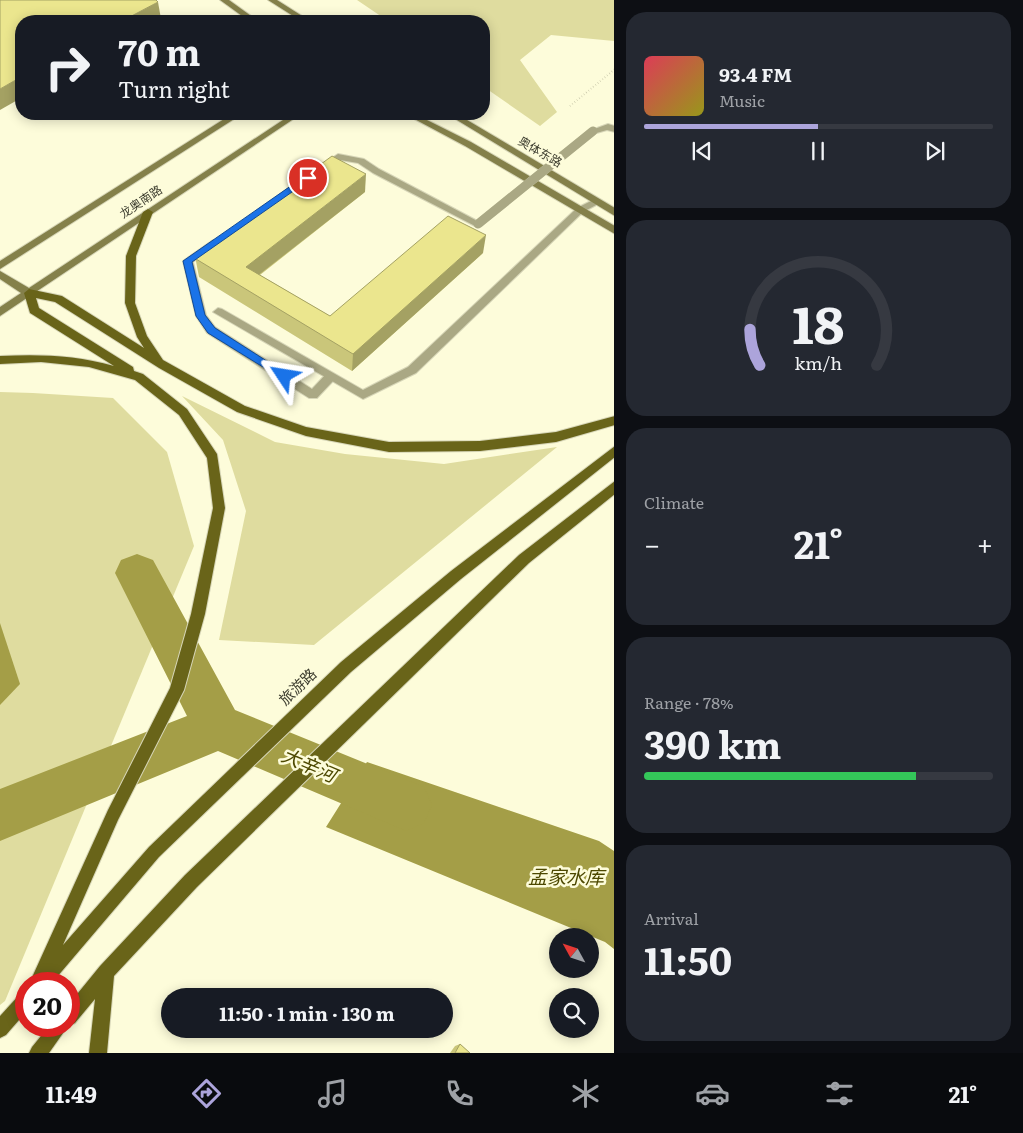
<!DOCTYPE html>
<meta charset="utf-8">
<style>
:root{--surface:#171b24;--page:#242831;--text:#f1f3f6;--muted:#9ea1a6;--line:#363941;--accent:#aca4db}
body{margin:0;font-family:Literata,"Noto Sans SC",serif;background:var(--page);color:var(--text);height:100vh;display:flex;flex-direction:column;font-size:19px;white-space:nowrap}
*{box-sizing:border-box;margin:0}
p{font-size:16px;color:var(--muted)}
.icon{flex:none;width:28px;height:28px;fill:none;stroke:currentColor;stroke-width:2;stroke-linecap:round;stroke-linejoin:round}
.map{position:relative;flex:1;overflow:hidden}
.sheet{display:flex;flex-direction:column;gap:12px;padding:12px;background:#0d0f14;width:409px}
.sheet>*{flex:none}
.top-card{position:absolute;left:15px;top:15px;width:475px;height:105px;border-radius:20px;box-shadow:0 2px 12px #0003;background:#171b24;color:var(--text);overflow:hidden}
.needle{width:32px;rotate:310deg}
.fabs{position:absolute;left:549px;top:928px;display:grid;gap:10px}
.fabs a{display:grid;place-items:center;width:50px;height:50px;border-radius:50%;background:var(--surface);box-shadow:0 2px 12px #0003;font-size:25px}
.speed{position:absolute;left:15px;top:972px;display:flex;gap:10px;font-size:25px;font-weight:700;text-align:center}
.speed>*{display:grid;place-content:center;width:65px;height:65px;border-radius:50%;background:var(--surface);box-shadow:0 2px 12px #0003;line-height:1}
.speed .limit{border:8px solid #d22;background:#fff;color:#111}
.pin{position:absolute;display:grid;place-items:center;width:42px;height:42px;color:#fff;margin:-21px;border:2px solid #fff;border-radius:50%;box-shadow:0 1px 5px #0007}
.me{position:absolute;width:55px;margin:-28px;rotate:303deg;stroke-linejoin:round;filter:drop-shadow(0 0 4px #0008)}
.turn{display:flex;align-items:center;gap:18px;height:105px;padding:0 20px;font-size:22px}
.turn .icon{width:65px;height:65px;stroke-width:2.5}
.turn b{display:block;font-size:35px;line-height:42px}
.big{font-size:38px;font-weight:700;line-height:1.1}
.sheet .card{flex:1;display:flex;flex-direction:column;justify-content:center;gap:8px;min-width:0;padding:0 18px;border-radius:20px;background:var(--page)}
.sheet .dial{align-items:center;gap:0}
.dial svg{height:130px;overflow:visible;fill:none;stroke:var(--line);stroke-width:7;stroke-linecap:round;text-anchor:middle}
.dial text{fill:var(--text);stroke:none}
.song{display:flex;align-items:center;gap:15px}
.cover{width:60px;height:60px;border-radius:8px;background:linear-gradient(135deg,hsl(350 70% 55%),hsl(60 70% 35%))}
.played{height:5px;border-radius:2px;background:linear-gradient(90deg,var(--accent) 50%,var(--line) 50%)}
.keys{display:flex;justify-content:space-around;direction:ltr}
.heat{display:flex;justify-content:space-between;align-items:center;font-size:28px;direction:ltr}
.charge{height:8px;border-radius:4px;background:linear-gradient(90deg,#34c759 78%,var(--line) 0)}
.trip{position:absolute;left:161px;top:988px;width:292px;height:50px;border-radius:25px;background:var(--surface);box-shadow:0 2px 12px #0003;font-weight:700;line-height:50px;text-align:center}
.tabs{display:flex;height:80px;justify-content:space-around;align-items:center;background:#090b0e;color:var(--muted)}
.tabs .icon{width:35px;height:35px}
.tabs .current{color:var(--accent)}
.tabs b{font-size:22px;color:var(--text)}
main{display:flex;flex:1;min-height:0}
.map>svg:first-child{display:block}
.green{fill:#dfdc9f}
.water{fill:#a49e47}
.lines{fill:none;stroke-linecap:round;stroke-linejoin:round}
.river{fill:#a49e47;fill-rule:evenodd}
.lane-casing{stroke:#d7d6b8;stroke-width:2}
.street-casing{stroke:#d7d6b8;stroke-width:2}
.secondary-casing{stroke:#d7d6b8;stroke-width:2}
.primary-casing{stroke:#d7d6b8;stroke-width:2}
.path{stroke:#bebda1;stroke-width:2;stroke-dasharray:0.5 2.5;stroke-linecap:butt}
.lane{fill:#aaa884;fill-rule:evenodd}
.street{fill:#aaa884;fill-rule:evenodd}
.secondary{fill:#84804a;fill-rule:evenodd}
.primary{fill:#696419;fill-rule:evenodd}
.lane-bridge-casing{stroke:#d7d6b8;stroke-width:9;stroke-linecap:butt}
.lane-bridge{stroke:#aaa884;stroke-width:9}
.wall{fill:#cac67a}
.shaded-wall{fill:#a4a163}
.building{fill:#ebe68e;stroke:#a4a163}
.route{fill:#1a73e8;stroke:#114b97}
.labels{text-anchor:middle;stroke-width:5;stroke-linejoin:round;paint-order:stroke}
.far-street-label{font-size:12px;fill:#3d3d2f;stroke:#fdfcda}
.street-label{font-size:15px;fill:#3d3d2f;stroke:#fdfcda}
.near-water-label{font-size:19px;font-style:italic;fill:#4d4800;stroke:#fdfcda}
</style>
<main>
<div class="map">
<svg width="615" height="1053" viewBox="0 0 615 1053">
<rect width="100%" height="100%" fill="#fdfcda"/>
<g class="green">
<path d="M357 0H614V41L551 35 520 60 557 112 540 126 484 87V21H388Z"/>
<path d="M0 392 33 393 113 398 167 452 194 546 5 1001 0 1005Z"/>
<path d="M182 396 275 442 345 454 444 464 557 447 314 645 219 640 246 511 223 440Z"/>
</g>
<g class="water">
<path d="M0 623 20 684 0 705Z"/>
<path d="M367 762 599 841 614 851V949L605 942 326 827Z"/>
</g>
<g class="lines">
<path class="river" d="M137 554 153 560 235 710 424 787 432 805 424 823 406 831 218 751 0 841V789L187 716 115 573 121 560Z"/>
<g class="lane-casing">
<g id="lane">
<path d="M608 124 615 126V132L607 130 593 134 589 131Z"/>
<path d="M338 154 364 159 379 169 483 224 481 226H475L373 173 358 163 340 160 326 170H320V166Z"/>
<path d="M213 240 216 241V245L193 262 206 315 215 327 312 389 326 374H334L336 377 334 380 317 398H309L207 333 196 316 183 261Z"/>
</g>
</g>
<g class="street-casing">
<path id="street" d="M595 199 600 202 598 204 583 212 416 373 363 399 213 312 218 308 222 309 363 390 408 367 577 208Z"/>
</g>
<g class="secondary-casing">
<g id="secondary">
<path d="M220 0H229L258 21H249Z"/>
<path d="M268 0H277L310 21H301Z"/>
<path d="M232 114H242L0 269V261Z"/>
<path d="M292 114H301L0 316V307L21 293 0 279V271L29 288Z"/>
<path d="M405 114H415L471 142 615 226V234L465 146Z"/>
<path d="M447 114H457L615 208V216Z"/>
</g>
</g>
<g class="primary-casing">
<g id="primary">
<path d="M148 209 153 212 136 256 135 303 147 336 163 360 245 406 306 427 389 442 480 441 556 432 615 416V425L556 442 480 451 389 452 306 436 237 412 159 368 55 302 36 298 39 308 133 367 134 371 143 374 187 409 217 454 225 508 205 614 184 690 118 820 63 945 149 847 341 662 451 571 615 446V457L461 579 351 672 159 857 51 984H29L108 810 170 688 191 614 213 508 207 458 179 415 135 380 89 367 41 362 0 364V356C39 354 76 355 114 366L30 313 24 293 29 289 62 296 144 348 137 337 125 303 126 256 143 212Z"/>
<path d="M615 481V494L529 563 197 887 114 976 107 1053H89L95 999 75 1023 69 1026V1004L100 966 185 875 519 555Z"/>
<path d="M26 992V1012L6 1035 0 1038V1016L20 994Z"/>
<path d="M49 1026H68L49 1053H29L32 1047Z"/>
</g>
</g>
<path class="path" d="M570 106 615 69"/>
<use href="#lane" class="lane"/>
<use href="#street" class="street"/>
<use href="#secondary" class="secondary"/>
<use href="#primary" class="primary"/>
<g class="lane-bridge-casing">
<path id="lane-bridge" d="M478 224 593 131"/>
</g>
<use href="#lane-bridge" class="lane-bridge"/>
</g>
<g class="wall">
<path d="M365 192 260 275 330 316 483 253 352 371 199 277 195 256Z"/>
<path d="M460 1044 470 1053H450L455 1046Z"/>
</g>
<g class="shaded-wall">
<path d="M158 2 161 19 157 21H122Z"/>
<path d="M21 77V98L0 110V89Z"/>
<path d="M366 174 365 192 247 284 246 267Z"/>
<path d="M486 235 483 253 352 371 353 354Z"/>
</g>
<g class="building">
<path d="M0 0H156L158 2 122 21H21V77L0 89Z"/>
<path d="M332 156 366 174 246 267 330 316 448 216 486 235 353 354 196 259 195 256Z"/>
<path d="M460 1044 470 1053H455Z"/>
</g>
<path class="route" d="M305 176 312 178 192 262 205 315 215 328 287 374 289 376 284 380 208 333 196 316 183 261Z"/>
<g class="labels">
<g class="far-street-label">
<text transform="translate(540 152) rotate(30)" y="4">奥体东路</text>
<text transform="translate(141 202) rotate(-34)" y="4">龙奥南路</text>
</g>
<g class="street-label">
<text transform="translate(298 687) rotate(-44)" y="5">旅游路</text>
</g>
<g class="near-water-label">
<text transform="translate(309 765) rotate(23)" y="7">大辛河</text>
<text x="566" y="884">孟家水库</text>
</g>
</g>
</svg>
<div class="fabs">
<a><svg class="needle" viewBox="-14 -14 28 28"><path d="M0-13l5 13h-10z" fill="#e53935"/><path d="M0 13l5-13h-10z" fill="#9ea1a6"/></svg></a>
<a><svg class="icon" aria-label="search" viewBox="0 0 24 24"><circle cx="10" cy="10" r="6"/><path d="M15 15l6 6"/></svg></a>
</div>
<div class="speed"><div class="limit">20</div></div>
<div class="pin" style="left:308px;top:178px;background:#d93025"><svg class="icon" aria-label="arrive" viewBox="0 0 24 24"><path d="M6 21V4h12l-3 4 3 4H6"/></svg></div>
<svg class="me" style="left:284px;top:376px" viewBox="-20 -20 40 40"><path d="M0-17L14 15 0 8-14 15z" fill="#1a73e8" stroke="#fff" stroke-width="4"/></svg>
<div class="trip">11:50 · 1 min · 130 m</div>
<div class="top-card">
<div class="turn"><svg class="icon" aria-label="right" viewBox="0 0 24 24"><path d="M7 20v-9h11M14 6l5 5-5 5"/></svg><div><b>70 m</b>Turn right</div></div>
</div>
</div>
<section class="sheet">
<div class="card">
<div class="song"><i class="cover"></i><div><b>93.4 FM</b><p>Music</p></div></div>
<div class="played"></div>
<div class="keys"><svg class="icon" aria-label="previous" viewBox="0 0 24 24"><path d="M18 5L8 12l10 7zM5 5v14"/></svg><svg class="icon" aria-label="pause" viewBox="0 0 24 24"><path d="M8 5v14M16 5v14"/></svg><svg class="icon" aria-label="next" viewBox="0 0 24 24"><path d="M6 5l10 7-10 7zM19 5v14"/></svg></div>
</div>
<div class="card dial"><svg viewBox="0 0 100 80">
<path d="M14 69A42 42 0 1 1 86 69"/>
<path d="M14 69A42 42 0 0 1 8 47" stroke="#aca4db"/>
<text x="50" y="56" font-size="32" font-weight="700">18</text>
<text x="50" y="72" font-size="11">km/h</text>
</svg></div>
<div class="card"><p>Climate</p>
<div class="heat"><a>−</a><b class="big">21°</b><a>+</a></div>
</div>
<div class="card"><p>Range · 78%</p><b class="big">390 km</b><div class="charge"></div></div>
<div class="card"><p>Arrival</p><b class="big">11:50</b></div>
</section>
</main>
<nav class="tabs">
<b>11:49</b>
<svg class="icon current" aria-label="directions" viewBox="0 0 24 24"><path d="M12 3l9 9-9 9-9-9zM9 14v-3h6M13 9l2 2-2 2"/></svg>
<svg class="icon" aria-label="music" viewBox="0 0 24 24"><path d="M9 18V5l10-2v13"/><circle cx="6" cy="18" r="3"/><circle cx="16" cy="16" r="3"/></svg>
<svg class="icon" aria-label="phone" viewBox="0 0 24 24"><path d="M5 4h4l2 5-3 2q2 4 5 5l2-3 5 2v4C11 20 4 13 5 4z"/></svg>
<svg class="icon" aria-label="climate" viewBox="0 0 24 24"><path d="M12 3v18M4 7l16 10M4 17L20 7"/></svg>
<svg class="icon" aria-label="car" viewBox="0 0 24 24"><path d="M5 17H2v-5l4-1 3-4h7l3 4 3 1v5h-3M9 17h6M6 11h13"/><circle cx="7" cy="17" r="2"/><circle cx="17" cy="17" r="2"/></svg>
<svg class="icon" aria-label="filters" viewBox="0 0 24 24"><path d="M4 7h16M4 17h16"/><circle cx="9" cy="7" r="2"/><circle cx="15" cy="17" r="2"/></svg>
<b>21°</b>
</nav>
